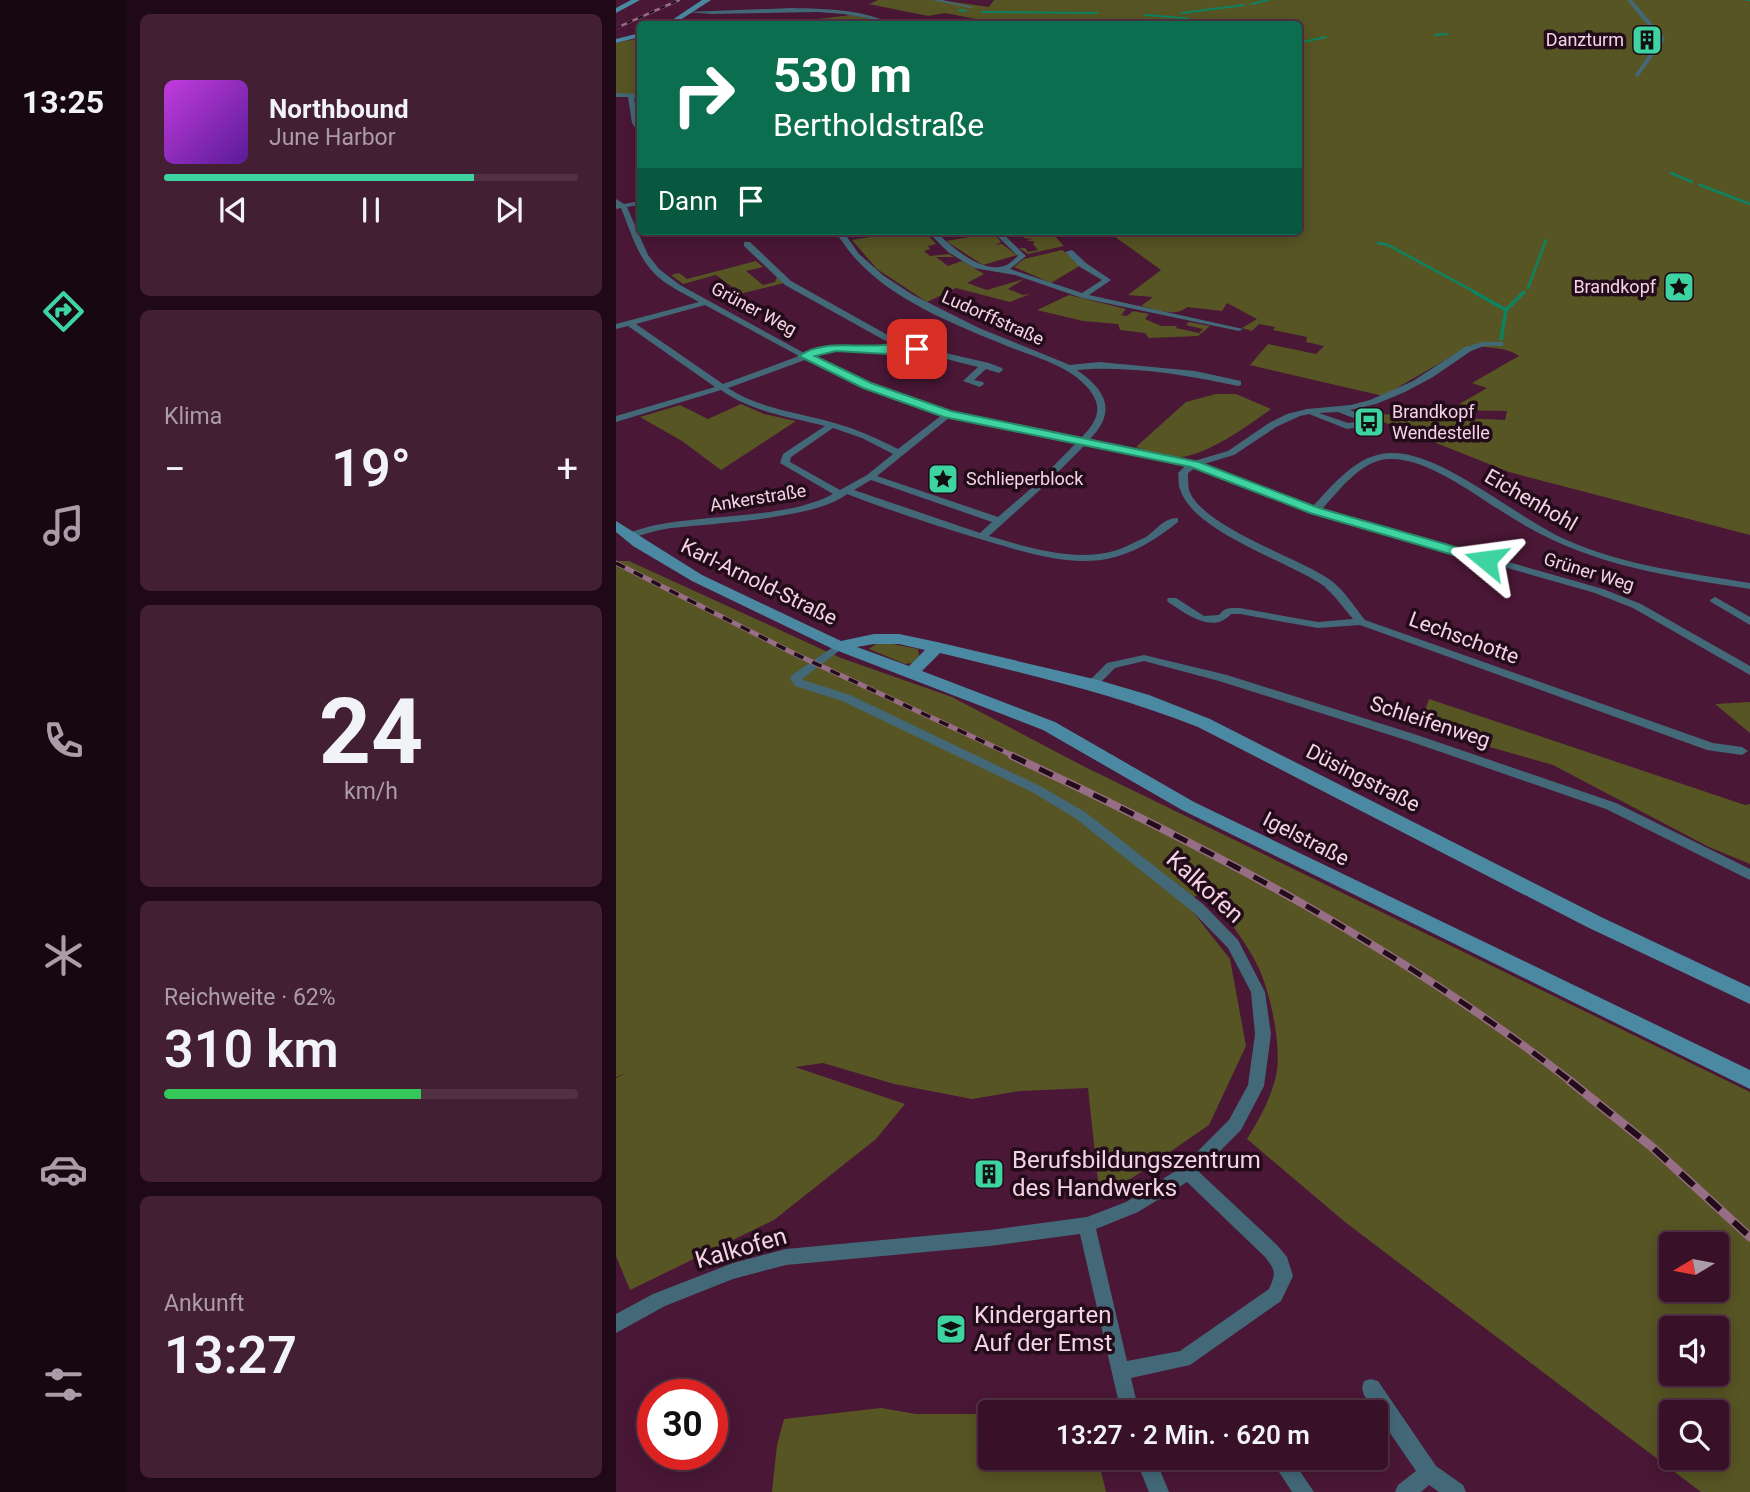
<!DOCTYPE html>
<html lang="de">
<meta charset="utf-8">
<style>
:root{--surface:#381128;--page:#431f34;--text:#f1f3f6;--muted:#ab9da8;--line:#523145;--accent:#3ed4a2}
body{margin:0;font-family:Roboto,sans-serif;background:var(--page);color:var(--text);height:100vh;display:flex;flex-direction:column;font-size:26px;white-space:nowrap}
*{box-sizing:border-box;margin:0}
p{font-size:23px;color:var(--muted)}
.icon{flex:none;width:38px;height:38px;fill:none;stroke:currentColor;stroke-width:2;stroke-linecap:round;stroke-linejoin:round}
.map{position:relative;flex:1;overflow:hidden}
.drawer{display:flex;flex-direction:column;gap:14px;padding:14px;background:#1f0916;width:490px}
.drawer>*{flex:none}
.top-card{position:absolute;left:21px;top:21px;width:665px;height:214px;border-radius:7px;box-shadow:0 4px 18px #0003,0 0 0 2px var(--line);background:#0b6e4f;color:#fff;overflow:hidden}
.needle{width:46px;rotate:260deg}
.buttons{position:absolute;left:1043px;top:1232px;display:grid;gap:14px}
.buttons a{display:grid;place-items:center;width:70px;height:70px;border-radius:7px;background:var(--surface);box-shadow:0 4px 18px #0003,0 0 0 2px var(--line);font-size:35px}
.speed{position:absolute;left:21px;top:1379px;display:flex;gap:14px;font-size:35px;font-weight:700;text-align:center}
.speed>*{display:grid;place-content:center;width:91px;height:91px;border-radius:50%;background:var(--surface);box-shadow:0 4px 18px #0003,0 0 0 2px var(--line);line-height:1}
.speed .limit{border:10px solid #d22;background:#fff;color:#111}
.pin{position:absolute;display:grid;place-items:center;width:60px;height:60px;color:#fff;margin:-30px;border-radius:14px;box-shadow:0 4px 10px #0006}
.me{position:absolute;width:77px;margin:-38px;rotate:286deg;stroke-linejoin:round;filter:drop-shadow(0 0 5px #0008)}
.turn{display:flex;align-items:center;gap:24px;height:147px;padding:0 21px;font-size:32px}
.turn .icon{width:91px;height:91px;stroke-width:2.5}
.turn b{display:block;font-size:49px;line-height:60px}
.then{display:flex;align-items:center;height:66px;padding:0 21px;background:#0003;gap:14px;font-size:26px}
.big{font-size:52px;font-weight:600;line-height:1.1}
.drawer .widget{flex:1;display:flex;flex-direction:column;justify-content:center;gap:10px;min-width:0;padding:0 24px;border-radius:10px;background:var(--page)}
.drawer .dial{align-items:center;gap:0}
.dial b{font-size:91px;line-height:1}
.song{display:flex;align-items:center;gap:21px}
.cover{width:84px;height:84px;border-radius:10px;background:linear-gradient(135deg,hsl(290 70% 55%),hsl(270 70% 35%))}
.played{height:7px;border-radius:4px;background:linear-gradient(90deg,var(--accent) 75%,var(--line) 75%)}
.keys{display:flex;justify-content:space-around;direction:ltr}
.heat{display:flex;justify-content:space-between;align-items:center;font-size:38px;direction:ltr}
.charge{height:10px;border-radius:5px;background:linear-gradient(90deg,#34c759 62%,var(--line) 0)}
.trip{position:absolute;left:362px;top:1400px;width:410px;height:70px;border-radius:7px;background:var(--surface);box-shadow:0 4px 18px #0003,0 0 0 2px var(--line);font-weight:600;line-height:70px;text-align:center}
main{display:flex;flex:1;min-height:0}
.dock{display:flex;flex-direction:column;width:126px;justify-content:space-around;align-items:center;background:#160710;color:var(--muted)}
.dock .icon{width:49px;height:49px}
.dock .on{color:var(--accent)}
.dock b{font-size:32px;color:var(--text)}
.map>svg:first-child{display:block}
.green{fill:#575524;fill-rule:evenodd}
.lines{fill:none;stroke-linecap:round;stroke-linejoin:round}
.stream-far2{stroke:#0c8461;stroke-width:2}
.stream-far1{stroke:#0c8461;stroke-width:2.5}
.stream{stroke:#0c8461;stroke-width:3.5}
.street{fill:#436978;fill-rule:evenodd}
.secondary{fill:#4b89a2;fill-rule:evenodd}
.rail-far3-casing{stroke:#986d86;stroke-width:2.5}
.rail-far2-casing{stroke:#986d86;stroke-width:5}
.rail-far1-casing{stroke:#986d86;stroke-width:8}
.rail-casing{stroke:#986d86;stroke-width:9}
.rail-far3{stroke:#230c1a;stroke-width:2;stroke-dasharray:6;stroke-linecap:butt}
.rail-far2{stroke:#230c1a;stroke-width:3.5;stroke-dasharray:10;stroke-linecap:butt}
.rail-far1{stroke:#230c1a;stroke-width:5;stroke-dasharray:15;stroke-linecap:butt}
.rail{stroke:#230c1a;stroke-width:6;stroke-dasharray:18;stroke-linecap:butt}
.route{fill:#3ed4a2;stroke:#288a69;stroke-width:2}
.labels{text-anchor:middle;stroke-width:7;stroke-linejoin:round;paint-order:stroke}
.far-poi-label{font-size:18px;fill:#f5d3e4;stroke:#230c1a;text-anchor:end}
.far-street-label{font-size:18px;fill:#f5d3e4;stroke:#230c1a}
.street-label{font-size:21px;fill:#f5d3e4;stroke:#230c1a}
.near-street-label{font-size:24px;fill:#f5d3e4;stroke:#230c1a}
.near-poi-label{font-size:24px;fill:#f5d3e4;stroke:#230c1a;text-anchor:start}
</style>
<main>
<nav class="dock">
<b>13:25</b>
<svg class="icon on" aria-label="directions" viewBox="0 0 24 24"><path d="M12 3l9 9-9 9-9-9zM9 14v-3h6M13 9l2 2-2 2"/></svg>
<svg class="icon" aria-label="music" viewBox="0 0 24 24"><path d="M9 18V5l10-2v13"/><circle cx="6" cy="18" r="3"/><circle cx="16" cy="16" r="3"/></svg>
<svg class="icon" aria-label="phone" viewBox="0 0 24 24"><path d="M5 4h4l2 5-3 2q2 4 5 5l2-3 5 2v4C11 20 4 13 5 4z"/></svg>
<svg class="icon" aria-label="climate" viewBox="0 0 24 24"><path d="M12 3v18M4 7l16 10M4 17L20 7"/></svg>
<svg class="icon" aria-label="car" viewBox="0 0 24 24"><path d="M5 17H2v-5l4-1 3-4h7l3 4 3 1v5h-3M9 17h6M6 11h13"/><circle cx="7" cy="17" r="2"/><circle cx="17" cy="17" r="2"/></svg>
<svg class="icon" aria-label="filters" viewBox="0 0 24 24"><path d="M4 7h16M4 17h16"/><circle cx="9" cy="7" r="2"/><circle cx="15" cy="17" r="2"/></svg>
</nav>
<section class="drawer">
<div class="widget">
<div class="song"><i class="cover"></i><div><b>Northbound</b><p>June Harbor</p></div></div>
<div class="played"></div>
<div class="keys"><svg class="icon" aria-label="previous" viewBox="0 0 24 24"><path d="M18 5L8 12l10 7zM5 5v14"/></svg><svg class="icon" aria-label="pause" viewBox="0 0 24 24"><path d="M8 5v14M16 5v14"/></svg><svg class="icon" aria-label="next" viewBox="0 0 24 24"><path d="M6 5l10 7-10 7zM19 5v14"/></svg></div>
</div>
<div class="widget"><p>Klima</p>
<div class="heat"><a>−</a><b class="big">19°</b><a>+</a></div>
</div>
<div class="widget dial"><b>24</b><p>km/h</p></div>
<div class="widget"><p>Reichweite · 62%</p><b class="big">310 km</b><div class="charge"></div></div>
<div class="widget"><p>Ankunft</p><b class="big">13:27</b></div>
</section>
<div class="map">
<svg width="1134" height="1492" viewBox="0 0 1134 1492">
<rect width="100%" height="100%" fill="#4a1736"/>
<g class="green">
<path d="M262 0H324L373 7 378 0H1134V535L893 472 745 413 889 420 891 411 833 410 871 388 856 383 903 356C889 346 872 349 855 345L767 396 634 365 652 344 700 354 708 346 690 342 691 337 657 330 659 327 643 324 636 331 626 328 641 319 611 303 606 311 571 307C559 318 539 309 525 306L537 297 512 295 545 270 491 231H682V24H361L360 19 329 13 312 16 253 4Z"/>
<path d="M235 15 252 18 266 24H160Z"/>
<path d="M24 38V96L0 94V43Z"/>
<path d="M270 231H308L320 244 312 246 314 249 308 251 314 256 333 254 338 257H320L332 266 346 261 368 274 351 283 371 290 408 279 392 289 407 295 414 294 394 302 340 288 311 302 261 269 236 240 272 234Z"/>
<path d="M434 231 448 246 412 254 403 248H409L412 252 422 250 417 244 419 242 410 240 418 239 408 238 403 232Z"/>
<path d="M372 234 379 235 385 242 379 245 386 244 401 255 367 265 330 241Z"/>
<path d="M446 250 465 265 435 283 398 267 408 259Z"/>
<path d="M140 261 147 267 130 271 147 285 159 282 161 277 168 283 119 295 123 292 100 275 67 284 55 275 63 273 71 279Z"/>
<path d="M453 295 510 309 505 315 511 316 517 311 533 314 529 319 545 326H561L560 328 583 333 587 329 570 325 573 322 594 326 582 336 533 338 529 333 504 330 502 324 467 321 421 310Z"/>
<path d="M600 394H620L655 409C635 424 588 457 563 457 550 457 531 452 520 447L570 402Z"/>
<path d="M125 404 148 414 180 421 105 470 66 441 24 417 64 405 92 419Z"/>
<path d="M0 561H13L225 658 336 697 467 766 1134 1092V1492H1085L729 1222 631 1139C644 1118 657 1095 661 1070 665 1041 653 983 637 957 624 934 606 912 591 890L569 902 614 959 630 1046 593 1125 484 1200 472 1088 403 1091 356 1099 278 1084 207 1063 179 1067 289 1104 260 1139 158 1220 14 1290 0 1256V1078L10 1073 0 1077ZM1055 1244H1101V1290H1055ZM1055 1328H1101V1374H1055ZM1055 1412H1101V1458H1055Z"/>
<path d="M272 643 302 649 303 656 296 663 289 664 253 649 260 644Z"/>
<path d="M813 699 1129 805 1134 804V864L1093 847 937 765 803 727Z"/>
<path d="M1134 702V733L1099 704Z"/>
<path d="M265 1408 300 1414H374V1458H482L490 1492H156L161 1445 168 1419Z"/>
</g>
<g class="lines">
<g class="stream-far2">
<path d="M1131 0H1134"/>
<path d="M636 4 652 0"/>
<path d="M343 10 350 11"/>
<path d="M366 12 481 13"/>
<path d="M566 13 628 5"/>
<path d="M529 15 568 18 588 24"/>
<path d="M819 35 831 34"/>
<path d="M682 43 710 37"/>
</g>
<g class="stream-far1">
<path d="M1055 173 1076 182"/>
<path d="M1084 185 1134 204"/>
<path d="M762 243 772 245 861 293"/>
<path d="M912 288 930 240"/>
</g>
<g class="stream">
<path d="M858 292 890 310 885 339"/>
<path d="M890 310 908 292"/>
</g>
<g class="street">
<path d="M316 0H326L357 7 355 8Z"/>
<path d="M1011 0H1016L1049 39 1022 77 1019 75 1043 39Z"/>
<path d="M176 8C209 9 246 9 276 24H269L251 18 228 14 202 12 96 14 70 12Z"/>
<path d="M0 93 24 94V98H18L24 133 22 132 16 123 12 97H0Z"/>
<path d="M0 199 8 204 24 201V205L11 207 32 255 43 269 64 285 190 354 211 346 271 347 277 345 169 285 128 246V242H134L175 281 286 343 373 363 386 368 387 370 383 373 370 369 358 380 367 382 368 384 364 387 347 381 362 367 302 352 289 358 272 352H212L197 357 254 384 334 412 465 438C481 422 489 407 471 387 452 365 418 357 391 346 338 324 277 301 238 257 231 249 225 240 219 231H227L243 254 268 276 297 295 363 328 454 365 483 362 579 371 625 381V385L622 386C572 375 512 365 461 370 491 391 501 412 473 440L578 461 612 451 653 423 671 414 691 409 735 405 754 400 797 381 849 347 867 342H887V346H868L855 351 817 377 789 392 760 404 734 410 747 415 751 424 749 426 731 429 693 414 684 416 660 427 618 455 588 464 697 506C718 484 741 454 774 453 827 451 902 520 953 541 1010 566 1073 573 1134 583V589C1041 574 968 565 887 512 856 493 810 457 772 459 745 460 723 491 706 509L987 589 1025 604 1134 666V675L1017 608 979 593 695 512 579 468 572 473C572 478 572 485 573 490 586 527 681 557 713 579 728 590 738 606 749 620L1097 743 1126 747 1132 751 1126 755 1091 750 744 625 702 628 624 614H615C597 635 569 613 552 602L551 600 552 598H560L588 616 603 615C609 607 614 608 624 608L702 622 737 619 718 596 708 586C672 561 577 532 564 489 562 485 563 478 562 473L570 465 469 445 425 489 373 536C415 548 468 566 511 546 517 543 524 540 530 537 540 530 549 517 562 518V522C539 540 519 553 491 559 452 566 411 553 374 542 326 528 278 512 231 494 200 519 97 523 55 528 40 530 26 535 12 539L8 538V534C22 530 36 525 51 523 98 515 176 517 217 494L164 463 167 454 209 426C173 417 136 412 105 390L0 422V416L99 387 12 326 0 329V324L83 302C67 293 49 285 37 272 21 255 14 230 5 208L0 209ZM89 305 183 356 107 384 20 324ZM284 348 293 350 288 352 280 350ZM189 360 248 388 326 415 282 449C262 439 243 430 222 424 184 412 145 410 112 388ZM722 412 740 419 741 422 732 423 703 413ZM334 417 460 443 419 485 382 517 261 476ZM217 428 246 438 277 454 251 475 224 490 174 462 175 457ZM255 480 376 522 364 533 238 490Z"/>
<path d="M311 231H319C334 245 365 274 388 266 394 264 397 260 402 256L376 231H384L410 256 394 269 466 293 486 280 464 267 449 252 456 250 470 263 495 280 473 295 627 329 623 331 466 298 399 275 358 268 332 252Z"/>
<path d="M1099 597 1134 617V625L1095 602 1094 600Z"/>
<path d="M223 643 229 646 227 648 186 679 187 680 234 695 424 786 469 812 587 904 622 940 649 992 655 1034 648 1086 625 1130 583 1172 661 1245 671 1257 677 1276 665 1301 574 1365 515 1378 523 1412H505L464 1234 374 1246 170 1265 117 1279 49 1306 0 1333V1314L37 1294 117 1263 170 1249 374 1230 471 1217 510 1202 566 1167 613 1120 632 1085 639 1034 635 992 612 948 577 912 459 818 416 792 226 701 179 686 174 678 176 675ZM571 1182 649 1257C660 1271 660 1273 653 1289L564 1351 511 1361 480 1229 522 1212Z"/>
<path d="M528 655 611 675 801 735 1000 803 1134 869V880L990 809 793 741 603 681 528 661 499 668 480 687 476 688 470 684 491 663Z"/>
<path d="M755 1379 762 1381 820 1466 847 1485 850 1492H823L813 1485 805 1492H779L782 1485 800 1471 748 1395 746 1388 748 1381Z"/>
<path d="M519 1458H539L553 1492H533Z"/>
<path d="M654 1458H675L698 1492H676Z"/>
</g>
<g class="secondary">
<path d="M15 0H24L0 13V8Z"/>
<path d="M86 0H95L58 24H50Z"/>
<path d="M24 33V37L0 43V39Z"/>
<path d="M0 521 86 575 225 641 258 634H283L321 642 482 680 533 695 594 719 985 917 1134 987V1004L971 927 582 727C495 693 414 675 324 653L306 671 439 722 578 802 1134 1070V1089L566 810 427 730 217 649 76 581 17 546 0 532ZM258 644H283L309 650 293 666 241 647Z"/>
</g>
<g class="rail-far3-casing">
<path id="rail-far3" d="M0 28 63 0"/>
</g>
<g class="rail-far2-casing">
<path id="rail-far2" d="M0 563 177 653 400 757"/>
</g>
<g class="rail-far1-casing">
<path id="rail-far1" d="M396 756C593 848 785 948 957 1083"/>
</g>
<g class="rail-casing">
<path id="rail" d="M954 1081 1036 1147 1134 1237"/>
</g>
<use href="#rail-far3" class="rail-far3"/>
<use href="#rail-far2" class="rail-far2"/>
<use href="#rail-far1" class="rail-far1"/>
<use href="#rail" class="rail"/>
</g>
<path class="route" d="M282 342 306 349 301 353 284 348 272 354 220 351 199 356 255 383 335 411 583 462 703 508 875 557 877 560 875 563H865L694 513 575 467 328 417 247 388 183 356C211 336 252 352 282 342Z"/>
<defs>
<g id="building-square" transform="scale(1.575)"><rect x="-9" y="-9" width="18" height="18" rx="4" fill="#3ed4a2" stroke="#230c1a"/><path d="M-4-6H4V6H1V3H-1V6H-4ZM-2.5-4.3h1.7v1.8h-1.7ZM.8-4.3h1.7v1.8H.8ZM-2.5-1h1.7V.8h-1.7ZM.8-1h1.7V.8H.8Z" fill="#111"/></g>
<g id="sight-square" transform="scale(1.575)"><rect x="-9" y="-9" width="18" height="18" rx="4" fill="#3ed4a2" stroke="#230c1a"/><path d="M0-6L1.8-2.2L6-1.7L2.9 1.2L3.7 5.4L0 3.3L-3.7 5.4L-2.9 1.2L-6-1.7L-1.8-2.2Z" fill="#111"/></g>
<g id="bus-square" transform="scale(1.575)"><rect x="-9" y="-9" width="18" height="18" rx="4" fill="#3ed4a2" stroke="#230c1a"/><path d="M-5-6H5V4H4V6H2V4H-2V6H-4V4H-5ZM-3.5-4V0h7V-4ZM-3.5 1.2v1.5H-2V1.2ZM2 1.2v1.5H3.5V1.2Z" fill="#111"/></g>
<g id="school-square" transform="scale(1.575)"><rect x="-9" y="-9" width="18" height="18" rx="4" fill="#3ed4a2" stroke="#230c1a"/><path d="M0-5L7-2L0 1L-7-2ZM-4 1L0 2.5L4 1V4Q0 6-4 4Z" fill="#111"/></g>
</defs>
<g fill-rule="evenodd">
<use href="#building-square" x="1031" y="40"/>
<use href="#sight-square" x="1063" y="287"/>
<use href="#bus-square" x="753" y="422"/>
<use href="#sight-square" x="327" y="479"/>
<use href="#building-square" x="373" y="1174"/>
<use href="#school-square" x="335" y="1329"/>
</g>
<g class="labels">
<g class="far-poi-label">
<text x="1008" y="46">Danzturm</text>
<text x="1040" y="293">Brandkopf</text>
<text x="776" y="418" text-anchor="start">Brandkopf<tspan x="776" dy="21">Wendestelle</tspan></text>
<text x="350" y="485" text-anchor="start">Schlieperblock</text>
</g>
<g class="far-street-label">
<text transform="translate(138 309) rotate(28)" y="6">Grüner Weg</text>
<text transform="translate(377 318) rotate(24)" y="6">Ludorffstraße</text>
<text transform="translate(142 498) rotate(-9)" y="6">Ankerstraße</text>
<text transform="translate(973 572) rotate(17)" y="6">Grüner Weg</text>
</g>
<g class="street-label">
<text transform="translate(915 500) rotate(30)" y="7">Eichenhohl</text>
<text transform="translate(143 582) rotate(26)" y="7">Karl-Arnold-Straße</text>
<text transform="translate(848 638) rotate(20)" y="7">Lechschotte</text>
<text transform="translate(814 722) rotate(18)" y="7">Schleifenweg</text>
<text transform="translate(747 778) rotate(27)" y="7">Düsingstraße</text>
<text transform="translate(690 839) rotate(27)" y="7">Igelstraße</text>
</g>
<g class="near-street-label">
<text transform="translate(589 887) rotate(42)" y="8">Kalkofen</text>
<text transform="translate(125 1248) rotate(-16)" y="8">Kalkofen</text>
</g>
<g class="near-poi-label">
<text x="396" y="1168">Berufsbildungszentrum<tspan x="396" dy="28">des Handwerks</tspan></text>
<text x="358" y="1323">Kindergarten<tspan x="358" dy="28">Auf der Emst</tspan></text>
</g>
</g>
</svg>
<div class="buttons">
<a><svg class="needle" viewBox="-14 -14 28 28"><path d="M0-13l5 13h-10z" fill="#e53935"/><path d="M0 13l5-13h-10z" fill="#ab9da8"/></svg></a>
<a><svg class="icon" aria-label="sound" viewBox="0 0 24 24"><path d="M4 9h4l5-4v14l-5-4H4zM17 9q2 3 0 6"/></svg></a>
<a><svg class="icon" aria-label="search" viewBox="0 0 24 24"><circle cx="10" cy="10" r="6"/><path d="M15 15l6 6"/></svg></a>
</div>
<div class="speed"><div class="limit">30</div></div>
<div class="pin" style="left:301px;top:349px;background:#d93025"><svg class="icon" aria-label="arrive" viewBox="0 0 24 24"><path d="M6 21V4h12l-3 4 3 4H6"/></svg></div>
<svg class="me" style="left:870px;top:560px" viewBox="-20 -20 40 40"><path d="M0-17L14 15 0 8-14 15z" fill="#3ed4a2" stroke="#fff" stroke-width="4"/></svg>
<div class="trip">13:27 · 2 Min. · 620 m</div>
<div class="top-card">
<div class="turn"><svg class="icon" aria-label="right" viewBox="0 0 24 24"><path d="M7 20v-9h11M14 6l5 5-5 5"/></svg><div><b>530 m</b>Bertholdstraße</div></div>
<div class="then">Dann<svg class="icon" aria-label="arrive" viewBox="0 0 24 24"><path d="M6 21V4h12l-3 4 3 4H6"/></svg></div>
</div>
</div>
</main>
